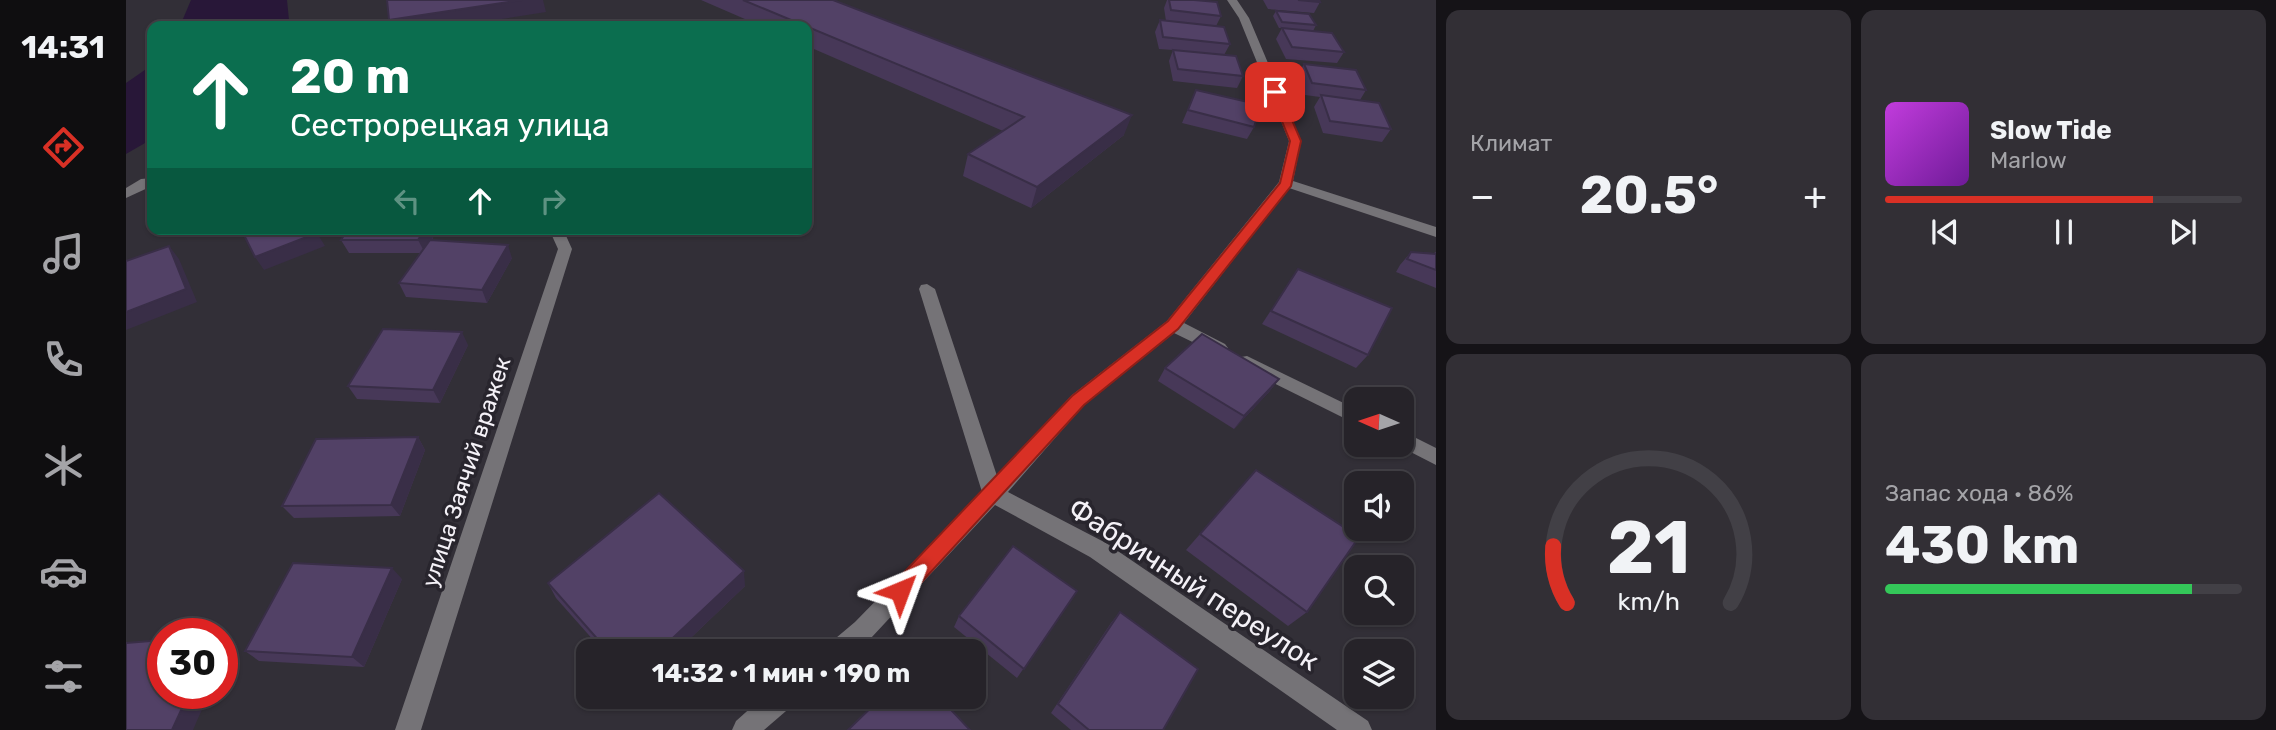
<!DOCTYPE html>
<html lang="ru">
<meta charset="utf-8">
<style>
:root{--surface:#262329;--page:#322f35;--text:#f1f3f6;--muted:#a4a4a8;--line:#424046;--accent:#d93025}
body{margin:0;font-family:Rubik,sans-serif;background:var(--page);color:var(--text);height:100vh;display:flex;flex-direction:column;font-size:26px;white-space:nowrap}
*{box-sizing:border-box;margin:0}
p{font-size:23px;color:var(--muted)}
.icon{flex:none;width:38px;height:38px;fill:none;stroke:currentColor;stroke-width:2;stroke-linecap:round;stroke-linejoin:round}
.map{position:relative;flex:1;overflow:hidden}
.sheet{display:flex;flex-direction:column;gap:10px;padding:10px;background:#151317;width:840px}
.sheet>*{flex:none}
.banner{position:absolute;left:21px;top:21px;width:665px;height:214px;border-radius:14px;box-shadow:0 2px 5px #0004,0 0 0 2px var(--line);background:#0b6e4f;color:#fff;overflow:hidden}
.needle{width:46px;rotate:273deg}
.fabs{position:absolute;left:1218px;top:387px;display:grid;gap:14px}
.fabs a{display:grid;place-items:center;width:70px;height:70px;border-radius:14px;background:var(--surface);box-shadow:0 2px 5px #0004,0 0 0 2px var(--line);font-size:35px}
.speed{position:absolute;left:21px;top:618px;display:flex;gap:14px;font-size:35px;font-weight:700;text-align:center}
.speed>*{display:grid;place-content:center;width:91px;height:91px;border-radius:50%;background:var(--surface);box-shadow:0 2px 5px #0004,0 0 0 2px var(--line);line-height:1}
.speed .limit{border:10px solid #d22;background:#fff;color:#111}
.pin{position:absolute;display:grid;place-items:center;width:60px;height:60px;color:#fff;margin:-30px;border-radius:14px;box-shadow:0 4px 10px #0006}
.me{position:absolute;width:77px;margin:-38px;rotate:44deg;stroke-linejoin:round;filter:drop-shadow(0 0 5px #0008)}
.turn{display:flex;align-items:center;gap:24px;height:147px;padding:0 28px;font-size:32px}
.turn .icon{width:91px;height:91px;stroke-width:2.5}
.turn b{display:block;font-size:49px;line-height:60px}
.lanes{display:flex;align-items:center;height:66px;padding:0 28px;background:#0003;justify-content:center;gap:35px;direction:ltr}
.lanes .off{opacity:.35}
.big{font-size:52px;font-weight:700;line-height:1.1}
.sheet .tile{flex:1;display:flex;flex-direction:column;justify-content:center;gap:10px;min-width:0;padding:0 24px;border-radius:14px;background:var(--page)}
.sheet .dial{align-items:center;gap:0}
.dial svg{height:182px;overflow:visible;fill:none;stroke:var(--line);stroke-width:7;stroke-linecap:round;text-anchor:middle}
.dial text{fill:var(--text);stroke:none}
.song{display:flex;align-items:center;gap:21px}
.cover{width:84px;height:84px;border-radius:10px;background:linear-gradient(135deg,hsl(290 70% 55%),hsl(280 70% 35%))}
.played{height:7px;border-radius:4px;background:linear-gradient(90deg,var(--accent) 75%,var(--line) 75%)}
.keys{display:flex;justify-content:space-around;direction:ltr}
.heat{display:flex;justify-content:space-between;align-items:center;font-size:38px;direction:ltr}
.charge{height:10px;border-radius:5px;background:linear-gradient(90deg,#34c759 86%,var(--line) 0)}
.sheet .tiles{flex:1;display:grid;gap:10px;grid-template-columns:repeat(2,1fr)}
.trip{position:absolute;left:450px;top:639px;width:410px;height:70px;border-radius:14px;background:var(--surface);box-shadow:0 2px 5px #0004,0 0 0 2px var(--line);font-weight:700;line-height:70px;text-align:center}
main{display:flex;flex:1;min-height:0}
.dock{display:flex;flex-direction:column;width:126px;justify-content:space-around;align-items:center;background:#0f0e10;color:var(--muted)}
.dock .icon{width:49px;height:49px}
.dock .active{color:var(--accent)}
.dock b{font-size:32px;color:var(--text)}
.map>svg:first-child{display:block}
.water{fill:#281738}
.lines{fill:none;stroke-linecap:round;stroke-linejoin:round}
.minor{fill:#757377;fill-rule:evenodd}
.wall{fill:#473858}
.shaded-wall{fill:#392e47}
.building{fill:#524166;stroke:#392e47;stroke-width:2}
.route{fill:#d93025;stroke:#8d1f18;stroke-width:2}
.labels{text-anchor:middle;stroke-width:7;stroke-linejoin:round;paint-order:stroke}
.street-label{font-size:23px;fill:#f4f1f7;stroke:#28252d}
.near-street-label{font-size:28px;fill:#f4f1f7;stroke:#28252d}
</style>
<main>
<nav class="dock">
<b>14:31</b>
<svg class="icon active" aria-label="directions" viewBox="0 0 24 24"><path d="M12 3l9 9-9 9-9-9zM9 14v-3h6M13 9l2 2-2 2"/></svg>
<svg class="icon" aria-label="music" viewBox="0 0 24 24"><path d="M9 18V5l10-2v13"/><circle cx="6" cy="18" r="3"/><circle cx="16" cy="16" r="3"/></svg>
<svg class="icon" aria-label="phone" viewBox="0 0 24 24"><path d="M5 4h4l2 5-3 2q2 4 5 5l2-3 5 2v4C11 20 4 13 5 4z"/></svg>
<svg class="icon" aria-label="climate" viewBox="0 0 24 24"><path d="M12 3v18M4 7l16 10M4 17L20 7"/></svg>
<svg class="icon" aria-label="car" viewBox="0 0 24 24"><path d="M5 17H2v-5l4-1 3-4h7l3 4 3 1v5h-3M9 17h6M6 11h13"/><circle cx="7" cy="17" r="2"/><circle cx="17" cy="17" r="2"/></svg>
<svg class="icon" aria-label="filters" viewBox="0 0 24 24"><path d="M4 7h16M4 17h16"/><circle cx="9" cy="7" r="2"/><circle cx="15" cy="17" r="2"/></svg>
</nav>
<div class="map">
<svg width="1310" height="730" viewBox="0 0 1310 730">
<rect width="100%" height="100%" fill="#322f37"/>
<g class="water">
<path d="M65 0H161L163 20 156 26H54Z"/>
<path d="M26 65V139L0 154V83Z"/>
</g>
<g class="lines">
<g class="minor">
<path d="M1101 0H1111L1123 18 1175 141 1167 181 1310 227V237L1163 188 1058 323 1099 344 1102 348 1099 352H1087L1048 333 958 405 882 492 980 543 1242 721 1246 730H1211L964 557 869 505 745 638 730 651H700L704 643 729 622 856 492 793 289 795 285 801 284 809 289 871 476 946 395 1041 321 1153 182 1163 141 1113 18Z"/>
<path d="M26 178V186L0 198V188L15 179Z"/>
<path d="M423 229H437L446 249 295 730H269L432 249Z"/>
<path d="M1121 356 1230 409V424L1115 367 1112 362 1115 357Z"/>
<path d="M1276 431 1310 448V465L1269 444H1276Z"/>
<path d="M638 696H670L667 705 638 730H606L610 721Z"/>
</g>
</g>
<g class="wall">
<path d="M575 0H707L998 135 905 208 837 176 842 154 877 131 681 46V26H635Z"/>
<path d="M1041 0H1068L1095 16 1090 26 1104 44 1098 55 1117 76 1111 88 1047 81 1043 61 1047 50 1033 49 1029 32 1034 20 1040 21 1038 8Z"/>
<path d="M1137 0H1193L1194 2 1188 13 1142 9Z"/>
<path d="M1150 11 1190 25 1187 31 1218 52 1211 63 1160 59 1150 39 1156 28H1153L1147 16Z"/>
<path d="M1178 64 1240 90 1234 100 1265 129 1256 142 1197 133 1188 107 1194 97 1179 95 1171 76Z"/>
<path d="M1070 90 1128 127 1121 139 1056 123Z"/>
<path d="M311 229 306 240 386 258 361 303 280 297 273 283 294 253H223L215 240Z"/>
<path d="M1285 252 1308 253 1310 252V288L1270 272 1274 265Z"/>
<path d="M1172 269 1242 355 1230 368 1136 324Z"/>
<path d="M342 345 314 403 231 399 222 386Z"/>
<path d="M1039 368 1153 379 1143 392 1108 429 1032 381Z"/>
<path d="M292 437 299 450 274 516 168 518 156 506Z"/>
<path d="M1130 470 1181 612 1162 626 1060 550Z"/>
<path d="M276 579 238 667 133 661 119 651Z"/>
<path d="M422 583 619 586 551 651H477L430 598Z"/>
<path d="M951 591 891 678 828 627 833 616Z"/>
<path d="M994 612 1037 730H945L925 713 985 623Z"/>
</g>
<g class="shaded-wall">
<path d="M396 0H417L420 12 331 26H266L263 20Z"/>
<path d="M1006 115 998 135 905 208 911 187Z"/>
<path d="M299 229H311L299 253 292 240Z"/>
<path d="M191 233 199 246 138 270 129 257Z"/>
<path d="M382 245 386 258 361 303 356 290Z"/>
<path d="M43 246 53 259 71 302 0 330V312Z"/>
<path d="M336 332 342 345 314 403 307 390Z"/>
<path d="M1153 379 1143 392 1108 429 1118 416Z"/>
<path d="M292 437 299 450 274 516 265 505Z"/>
<path d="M266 568 276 579 238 667 226 657Z"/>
<path d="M618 571 619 586 551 651H533Z"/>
<path d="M96 641 103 646 96 663Z"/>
<path d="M63 693H83L67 730H46Z"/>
</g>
<g class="building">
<path d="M261 0H396L263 20Z"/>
<path d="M617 0H707L1006 115 911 187 842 154 898 117Z"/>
<path d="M1043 0H1068L1091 2 1095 16 1045 10Z"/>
<path d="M1172 0H1193L1194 2Z"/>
<path d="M1150 11 1183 14 1190 25 1156 22Z"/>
<path d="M1034 20 1098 27 1104 44 1037 37Z"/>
<path d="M1156 28 1206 33 1218 52 1166 47Z"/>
<path d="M1047 50 1110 56 1117 76 1052 69Z"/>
<path d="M1178 64 1230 70 1240 90 1186 83Z"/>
<path d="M1070 90 1135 105 1128 127 1062 110Z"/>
<path d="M1195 95 1253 103 1265 129 1204 121Z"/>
<path d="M115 229H189L191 233 129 257Z"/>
<path d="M222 229H299L292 240H215Z"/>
<path d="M304 240 382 245 356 290 273 283Z"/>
<path d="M43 246 60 289 0 312V261Z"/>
<path d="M1285 252 1310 254V270L1281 259Z"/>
<path d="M1172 269 1266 308 1242 355 1145 311Z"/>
<path d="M257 329 336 332 307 390 222 386Z"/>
<path d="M1076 334 1153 379 1118 416 1039 368Z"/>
<path d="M292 437 265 505 156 506 190 439Z"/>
<path d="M1130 470 1233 537 1181 612 1074 534Z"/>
<path d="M533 493 618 571 533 651H482L422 583Z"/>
<path d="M887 546 951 591 898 669 833 616Z"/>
<path d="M167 563 266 568 226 657 119 651Z"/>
<path d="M994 612 1072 669 1037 730H963L932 704Z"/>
<path d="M37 640V693H63L46 730H0V643Z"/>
<path d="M757 696H812L844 730H722Z"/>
</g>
<path class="route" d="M1145 89 1154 92 1175 141 1165 186 1052 329 958 405 781 598 774 600 767 598 764 591 767 584 946 396 1042 321 1154 183 1164 141 1144 92Z"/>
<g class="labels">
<g class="street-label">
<text transform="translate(340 472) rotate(-72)" y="8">улица Заячий вражек</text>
</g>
<g class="near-street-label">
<text transform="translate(1068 584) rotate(33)" y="10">Фабричный переулок</text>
</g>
</g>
</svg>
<div class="fabs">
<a><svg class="needle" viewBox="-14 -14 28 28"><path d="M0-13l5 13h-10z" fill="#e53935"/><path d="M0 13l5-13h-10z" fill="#a4a4a8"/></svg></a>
<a><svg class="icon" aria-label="sound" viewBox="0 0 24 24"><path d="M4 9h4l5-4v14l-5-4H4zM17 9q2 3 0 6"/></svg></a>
<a><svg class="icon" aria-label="search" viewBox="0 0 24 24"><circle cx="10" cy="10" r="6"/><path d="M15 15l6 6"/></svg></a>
<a><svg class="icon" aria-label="layers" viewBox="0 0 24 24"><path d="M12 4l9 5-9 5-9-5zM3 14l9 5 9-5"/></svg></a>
</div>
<div class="speed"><div class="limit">30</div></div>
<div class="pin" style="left:1149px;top:92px;background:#d93025"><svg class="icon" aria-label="arrive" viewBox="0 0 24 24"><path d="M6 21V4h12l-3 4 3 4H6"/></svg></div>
<svg class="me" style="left:774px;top:591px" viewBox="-20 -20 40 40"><path d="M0-17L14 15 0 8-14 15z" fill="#d93025" stroke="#fff" stroke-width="4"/></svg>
<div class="trip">14:32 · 1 мин · 190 m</div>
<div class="banner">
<div class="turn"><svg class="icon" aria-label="ahead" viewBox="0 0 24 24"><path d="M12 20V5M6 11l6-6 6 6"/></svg><div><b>20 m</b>Сестрорецкая улица</div></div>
<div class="lanes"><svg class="icon off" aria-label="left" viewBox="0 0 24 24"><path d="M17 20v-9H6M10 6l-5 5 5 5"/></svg><svg class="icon" aria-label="ahead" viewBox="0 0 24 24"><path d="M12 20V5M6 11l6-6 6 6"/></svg><svg class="icon off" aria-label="right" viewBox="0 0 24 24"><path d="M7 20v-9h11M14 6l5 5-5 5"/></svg></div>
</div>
</div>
<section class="sheet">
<div class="tiles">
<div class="tile"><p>Климат</p>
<div class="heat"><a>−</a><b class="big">20.5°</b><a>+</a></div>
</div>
<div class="tile">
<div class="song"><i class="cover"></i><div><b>Slow Tide</b><p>Marlow</p></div></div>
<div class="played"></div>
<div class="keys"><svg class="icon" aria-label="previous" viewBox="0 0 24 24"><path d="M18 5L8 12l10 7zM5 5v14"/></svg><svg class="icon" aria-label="pause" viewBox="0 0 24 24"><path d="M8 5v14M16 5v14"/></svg><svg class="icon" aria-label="next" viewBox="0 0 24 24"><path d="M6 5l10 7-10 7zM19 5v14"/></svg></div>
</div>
<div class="tile dial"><svg viewBox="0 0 100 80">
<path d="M14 69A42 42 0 1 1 86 69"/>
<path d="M14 69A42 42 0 0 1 8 44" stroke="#d93025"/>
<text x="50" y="56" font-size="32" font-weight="700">21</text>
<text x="50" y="72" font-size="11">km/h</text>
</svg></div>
<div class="tile"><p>Запас хода · 86%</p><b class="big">430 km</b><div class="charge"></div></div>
</div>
</section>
</main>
